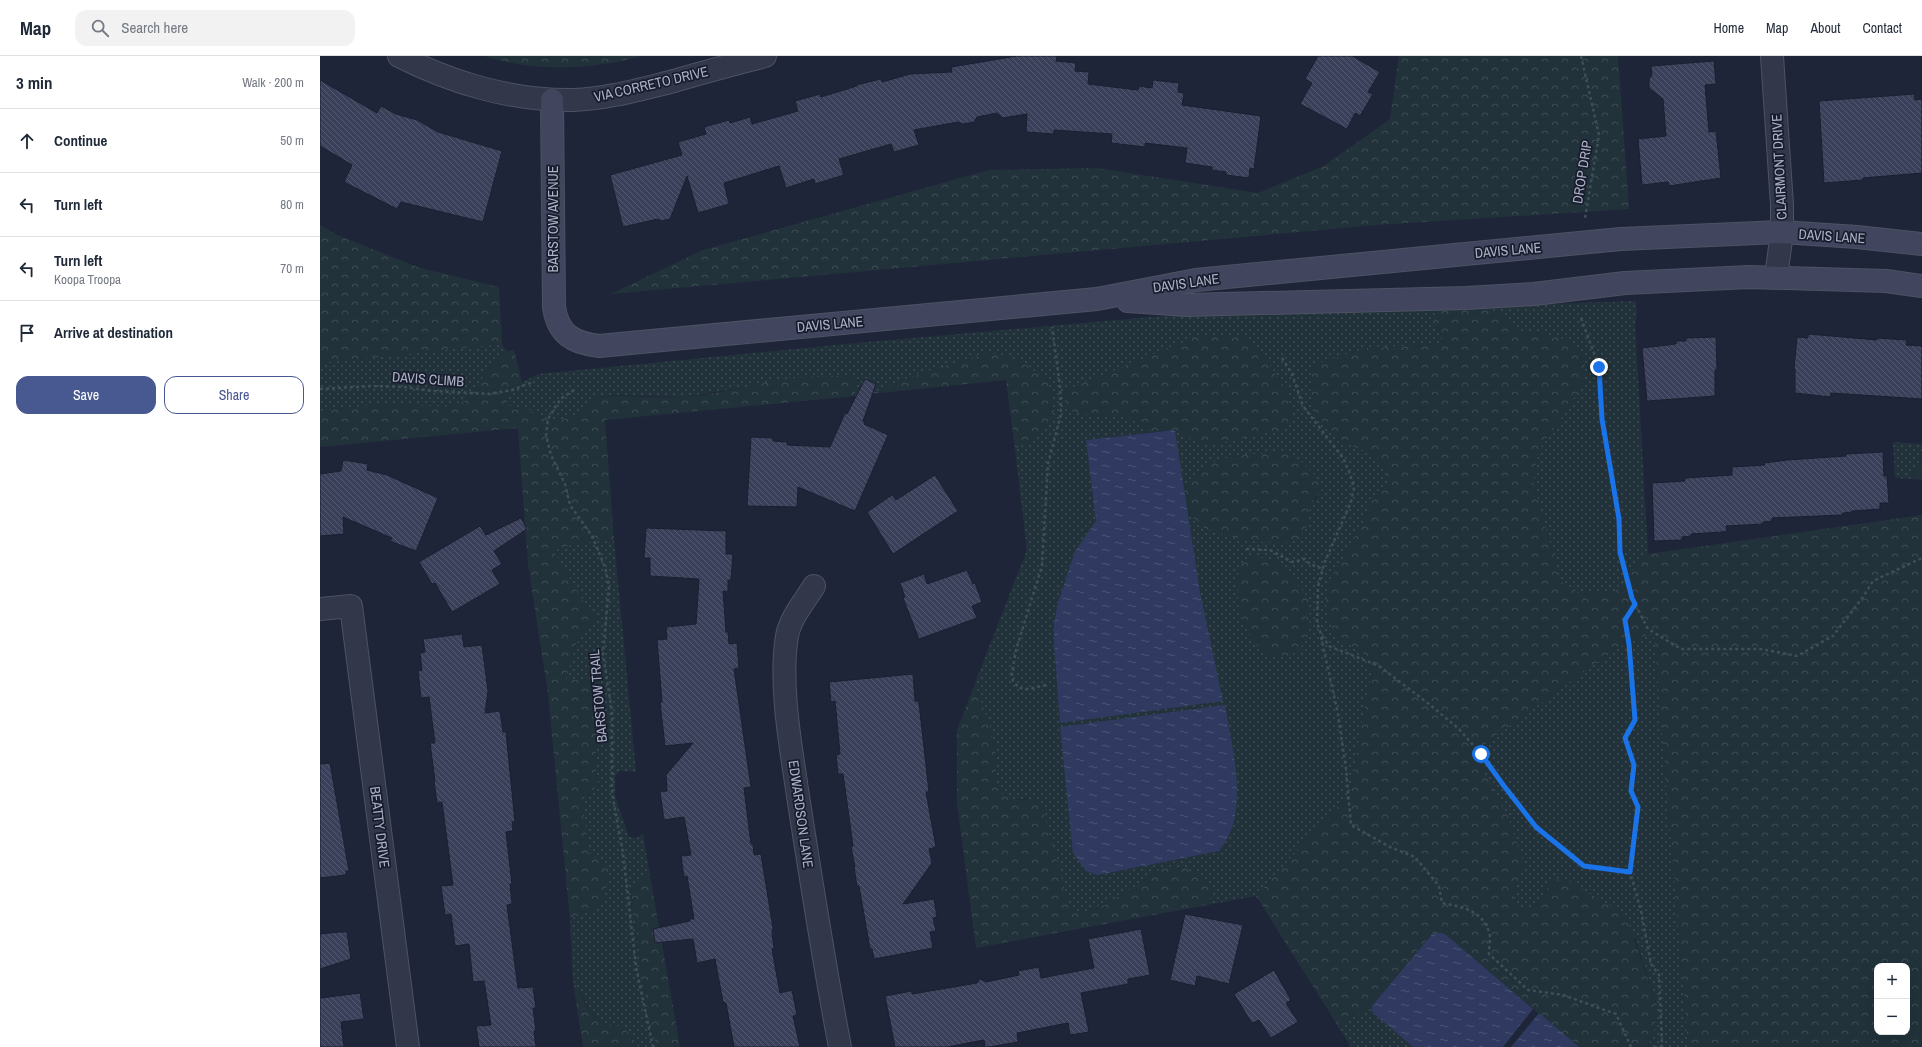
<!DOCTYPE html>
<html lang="en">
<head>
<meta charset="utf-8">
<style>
  body { margin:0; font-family:"Archivo Narrow",sans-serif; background:#f2f2f3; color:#1f2937 }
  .controls { position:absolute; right:12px; bottom:12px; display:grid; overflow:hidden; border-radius:8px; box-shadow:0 4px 16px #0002 }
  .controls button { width:36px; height:36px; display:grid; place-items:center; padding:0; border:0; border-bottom:1px solid #e0e1e3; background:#fff; color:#1f2937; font:20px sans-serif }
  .stop { position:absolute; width:12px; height:12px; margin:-9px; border:3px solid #1a73e8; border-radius:50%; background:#fff }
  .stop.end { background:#1a73e8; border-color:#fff; box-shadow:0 1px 4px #0008 }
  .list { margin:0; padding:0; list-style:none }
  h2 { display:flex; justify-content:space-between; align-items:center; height:52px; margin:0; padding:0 16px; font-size:17px }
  h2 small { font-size:13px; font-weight:400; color:#747a83 }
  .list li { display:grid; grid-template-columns:26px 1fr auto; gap:12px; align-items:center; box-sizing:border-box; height:64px; padding:0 16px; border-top:1px solid #e0e1e3 }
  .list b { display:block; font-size:15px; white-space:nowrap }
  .list p { margin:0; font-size:13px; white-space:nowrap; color:#747a83 }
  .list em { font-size:13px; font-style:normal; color:#747a83 }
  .actions { display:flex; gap:8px; padding:12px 16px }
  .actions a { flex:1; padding:9px 0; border:1px solid #485891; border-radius:12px; text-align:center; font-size:14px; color:#485891 }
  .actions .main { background:#485891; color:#fff }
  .icon { flex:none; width:22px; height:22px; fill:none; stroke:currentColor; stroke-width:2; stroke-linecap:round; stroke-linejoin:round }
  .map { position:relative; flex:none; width:1602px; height:991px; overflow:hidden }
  header { display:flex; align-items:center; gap:24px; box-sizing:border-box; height:56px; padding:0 20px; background:#fff; border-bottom:1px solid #e0e1e3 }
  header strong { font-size:19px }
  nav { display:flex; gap:22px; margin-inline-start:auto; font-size:14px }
  .search { width:280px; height:36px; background:#f2f2f3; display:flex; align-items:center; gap:10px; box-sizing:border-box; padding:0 14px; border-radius:12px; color:#747a83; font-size:15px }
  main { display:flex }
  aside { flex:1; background:#fff }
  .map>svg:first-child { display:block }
  .grass { fill:url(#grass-dots); fill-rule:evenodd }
  .forest { fill:url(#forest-crowns); fill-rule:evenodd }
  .park { fill:#21323a }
  .water { fill:url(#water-ripples) }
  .building { fill:url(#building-back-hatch); stroke:#1a1f30 }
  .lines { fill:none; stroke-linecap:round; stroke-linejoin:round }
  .street-casing { stroke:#4d5264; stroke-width:24 }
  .secondary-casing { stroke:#4d5264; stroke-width:24 }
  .path { stroke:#3f4f58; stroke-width:2.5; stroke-dasharray:3 3; stroke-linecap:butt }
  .street { stroke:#33374a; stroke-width:22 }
  .secondary { stroke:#41455d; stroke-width:22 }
  .route { stroke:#1a73e8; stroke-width:5 }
  .labels { text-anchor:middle; stroke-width:3.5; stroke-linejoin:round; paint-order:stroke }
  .street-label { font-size:14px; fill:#adb1c6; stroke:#181d2e }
</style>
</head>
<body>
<header>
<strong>Map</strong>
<div class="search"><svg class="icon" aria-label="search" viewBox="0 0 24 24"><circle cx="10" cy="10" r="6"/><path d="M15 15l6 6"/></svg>Search here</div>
<nav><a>Home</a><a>Map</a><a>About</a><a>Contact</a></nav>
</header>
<main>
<aside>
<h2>3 min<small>Walk · 200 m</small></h2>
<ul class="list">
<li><svg class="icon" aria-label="ahead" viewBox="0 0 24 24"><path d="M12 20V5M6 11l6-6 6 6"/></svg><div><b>Continue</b></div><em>50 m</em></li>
<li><svg class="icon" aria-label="left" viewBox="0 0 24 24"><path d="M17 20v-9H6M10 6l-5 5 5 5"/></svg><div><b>Turn left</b></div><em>80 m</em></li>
<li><svg class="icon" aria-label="left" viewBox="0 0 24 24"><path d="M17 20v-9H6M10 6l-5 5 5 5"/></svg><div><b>Turn left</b><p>Koopa Troopa</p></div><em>70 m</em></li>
<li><svg class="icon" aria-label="arrive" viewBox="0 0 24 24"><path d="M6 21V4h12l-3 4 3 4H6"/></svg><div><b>Arrive at destination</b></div></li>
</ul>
<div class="actions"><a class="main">Save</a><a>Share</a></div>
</aside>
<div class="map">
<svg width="1602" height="991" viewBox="0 0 1602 991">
  <defs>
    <pattern id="grass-dots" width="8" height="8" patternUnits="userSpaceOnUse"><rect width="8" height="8" fill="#21323a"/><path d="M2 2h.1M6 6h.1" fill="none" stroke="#3f4d55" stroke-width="1.8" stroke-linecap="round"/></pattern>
    <pattern id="forest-crowns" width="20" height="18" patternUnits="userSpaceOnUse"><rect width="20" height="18" fill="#21323a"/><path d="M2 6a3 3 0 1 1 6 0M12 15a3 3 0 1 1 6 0" fill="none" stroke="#3f4d55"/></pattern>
    <pattern id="water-ripples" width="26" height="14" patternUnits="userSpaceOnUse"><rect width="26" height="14" fill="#303a60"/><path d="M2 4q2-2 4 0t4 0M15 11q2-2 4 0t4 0" fill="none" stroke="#4b5475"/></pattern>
    <pattern id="building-back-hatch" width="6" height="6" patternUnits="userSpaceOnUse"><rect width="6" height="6" fill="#3b405a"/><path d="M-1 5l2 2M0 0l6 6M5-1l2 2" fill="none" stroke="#555970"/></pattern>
  </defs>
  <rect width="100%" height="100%" fill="#1f2539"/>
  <g class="grass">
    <polygon points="1316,245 1317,259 1315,268 1328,498 1293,537 1260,537 1240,525 1213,426 1219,393 1245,357 1228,278 1204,277 1189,264 1166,250"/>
    <path d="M 1115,253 L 1117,272 L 1125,288 L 1047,292 L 993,309 C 992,322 988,340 994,352 C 996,358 1009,376 1014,380 C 1038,398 1064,390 1069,427 L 1051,446 L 1045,464 L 1031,589 L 1043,597 L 1052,618 L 1046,642 L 1030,737 L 936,840 L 887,849 L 893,836 L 836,815 C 815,834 789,847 762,857 L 750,851 L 706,743 C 696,744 688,746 681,737 C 672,727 678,710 676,698 C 673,674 662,650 655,627 L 707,494 L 695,393 C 715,382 722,376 734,356 L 726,323 L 601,317 L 550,338 L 535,340 L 536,326 L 518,319 L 490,321 L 363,341 L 295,339 L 277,341 C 262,359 243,370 219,360 C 206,354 207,353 192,352 L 186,346 L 186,339 L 202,326 L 219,318 L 537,287 L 843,260 L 882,258 ZM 934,287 L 967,334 L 865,379 L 855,374 L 864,432 C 888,395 927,399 966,397 L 998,441 L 992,446 L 870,460 L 867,453 L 880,536 L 740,667 L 734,587 L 734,567 L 738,547 L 755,495 L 776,465 L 766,384 L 833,376 L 813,363 L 804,361 L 777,361 L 746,349 L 743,339 L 746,334 ZM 917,516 L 927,574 L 919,555 ZM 916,717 C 917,744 918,773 899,795 L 778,819 Z"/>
    <polygon points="182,288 187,295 176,304 145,345 125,351 63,348 0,355 0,307"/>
    <polygon points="1573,386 1602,388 1602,400 1590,423 1575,422"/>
    <path d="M 294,484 L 316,716 L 300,715 L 295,720 L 295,740 L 309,781 L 317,782 L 323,778 L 330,820 L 318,824 L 311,836 L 326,945 L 336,991 L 318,991 L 312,981 L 296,971 L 284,969 L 271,955 L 253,925 L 250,863 L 266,856 L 289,808 L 274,802 L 267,795 L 266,769 L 262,744 L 278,730 L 276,715 L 278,631 L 257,623 L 245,626 L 256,588 L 276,563 L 276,557 L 263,545 L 234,495 C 254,486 272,485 294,484 Z"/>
    <path d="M 1334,576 L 1368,991 L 1326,991 L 1329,989 L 1337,949 L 1315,882 L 1226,832 C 1221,846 1215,855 1199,853 L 1193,841 L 1204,807 L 1163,715 L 1166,687 L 1270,611 L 1301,590 Z"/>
    <polygon points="1052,950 1052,956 1093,991 1031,991 1018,970"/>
  </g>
  <g class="forest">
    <path d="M 165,0 L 321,0 C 275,14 210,16 165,0 Z"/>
    <polygon points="1079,0 1298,0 1309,153 1056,169 291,238 383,194 669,114 777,112 938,137 1004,110 1070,63"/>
    <polygon points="0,169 15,178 100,212 179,231 182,288 0,307"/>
    <path d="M 1166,250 L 1189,264 L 1204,277 L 1228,278 L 1253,286 L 1265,299 L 1264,325 L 1245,357 L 1219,393 L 1213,426 L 1240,525 L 1260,537 L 1293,537 L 1328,498 L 1602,459 L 1602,991 L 1368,991 L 1334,576 L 1301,590 L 1270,611 L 1166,687 L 1163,715 L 1188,761 L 1204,807 L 1193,841 L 1199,853 C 1228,857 1219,826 1242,821 L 1297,854 L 1308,866 L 1337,949 L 1333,982 L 1326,991 L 1259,991 L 1122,877 L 1113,877 L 1108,883 L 1052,950 L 1018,970 L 936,840 L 1030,737 L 1046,642 L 1052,618 L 1043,597 L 1017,581 L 1010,568 L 1006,549 L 1008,527 L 1045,464 L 1051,446 L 1069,427 C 1064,390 1037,398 1014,380 C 1009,376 996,358 994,352 C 988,340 992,322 993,309 L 1047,292 L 1125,288 L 1114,264 L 1115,253 ZM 1557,910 L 1587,910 L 1587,976 L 1557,976 Z"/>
    <polygon points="878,280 924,281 934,287 967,334 972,360 971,368 965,373 891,389 879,387 855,374 833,376 813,363 804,361 777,361 751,355 746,349 743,339 746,334"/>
    <path d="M 194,294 L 202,326 L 186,339 L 186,346 L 192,352 C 197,353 203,352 208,353 C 212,354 215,358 219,360 C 243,370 262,359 277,341 C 306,338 334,343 363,341 C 419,337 476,313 533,321 L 536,326 L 535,340 L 285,364 L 294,484 C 272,485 254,486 234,495 L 263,545 L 276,557 L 276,563 L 256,588 L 245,626 L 257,623 L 270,624 L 278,631 L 276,715 L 278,730 L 269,737 L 262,744 L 266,769 L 267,795 L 274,802 L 289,808 C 290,818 285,844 277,851 C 270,857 258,859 250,863 L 228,638 L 208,508 L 198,372 L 0,391 L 0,355 L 63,348 L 125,351 L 145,345 L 176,304 L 187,295 Z"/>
    <polygon points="668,297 684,299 702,306 726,323 731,333 734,356 724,373 713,383 695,393 686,324 550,338 601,317"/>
    <path d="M 966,397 C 984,404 994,416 1003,432 C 1000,437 994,442 992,447 C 986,460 991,475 975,484 C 961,492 897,480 883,471 C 879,468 875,464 872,461 C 865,454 865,441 864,432 C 888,395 927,399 966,397 Z"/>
    <polygon points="934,501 950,503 965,512 988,542 990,562 989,579 977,596 968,600 950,599 939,592 927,574 919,555 917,516 922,507"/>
    <path d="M 655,627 C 662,650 673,674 676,698 C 678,711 672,727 681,737 C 690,747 704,743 716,745 L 722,751 L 750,851 L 762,857 L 784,849 L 826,824 L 836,815 L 850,811 L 865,812 L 892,828 L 893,836 L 887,849 L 656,892 L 637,746 L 637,674 Z"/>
    <polygon points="330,820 360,991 336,991 326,945 311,835 318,824"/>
    <path d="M 253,925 C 263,942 277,977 301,969 L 312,981 L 318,991 L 263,991 Z"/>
  </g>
  <polygon class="park" points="1602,400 1602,424 1590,423"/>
  <g class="water">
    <polygon points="855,374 880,536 903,645 740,667 734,587 734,567 738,547 755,495 776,465 766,384"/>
    <path d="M 905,649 C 912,693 931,758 899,795 L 778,819 L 766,815 L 753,797 L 740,671 Z"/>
    <polygon points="1113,877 1122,877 1126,879 1213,953 1183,991 1093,991 1052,956 1052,950"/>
    <polygon points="1219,957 1259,991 1191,991"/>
  </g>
  <g class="building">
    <polygon points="697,0 737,0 736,5 756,7 755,15 769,16 768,28 818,34 819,30 832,32 833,24 859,27 858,36 864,37 862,49 941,60 934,113 930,112 929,122 906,119 906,116 892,114 892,111 865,107 867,92 825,87 825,91 791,87 792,78 734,74 734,78 706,76 707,58 683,62 677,57 657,61 654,66 643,68 638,66 594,74 599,89 574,96 571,88 519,103 524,119 495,128 494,123 466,132 459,110 404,127 409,148 378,157 367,120 350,163 341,165 338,163 303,171 290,119 362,99 358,86 386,78 384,71 409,64 410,67 430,61 432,68 478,55 475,45 500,38 501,41 537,30 536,29 561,23 562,26 590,18 632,16 631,11"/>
    <polygon points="998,0 1032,0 1060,16 1048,36 1053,38 1040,60 1035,57 1027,73 980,48 992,27 985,23"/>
    <polygon points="1394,5 1396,28 1385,29 1389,76 1396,75 1401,122 1349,130 1348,126 1322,129 1318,83 1346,80 1343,43 1329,32 1329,23 1332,19 1331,10"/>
    <polygon points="0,24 57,57 61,50 76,58 97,64 118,76 182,95 163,166 81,146 77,153 24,126 32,109 0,90"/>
    <polygon points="1594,38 1595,44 1602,43 1602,117 1543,122 1543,124 1504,127 1499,45"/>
    <polygon points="1488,278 1557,284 1557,282 1587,284 1586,289 1602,290 1602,343 1511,337 1510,341 1475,337 1475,313 1474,313 1477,281 1488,282"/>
    <polygon points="1396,281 1397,314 1395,314 1395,340 1327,345 1322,292 1356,288 1356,285 1366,285 1366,282"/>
    <polygon points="545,323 556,328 543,365 545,366 544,368 568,379 535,455 478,431 477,451 427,450 431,381 453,382 453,385 467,386 467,389 510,391 525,357 527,358"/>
    <polygon points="1563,396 1564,420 1567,420 1569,447 1560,447 1560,453 1532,455 1532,456 1523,457 1522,459 1452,462 1452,465 1443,466 1443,468 1406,470 1407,475 1402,476 1371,478 1371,480 1362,481 1362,484 1334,485 1332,427 1365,425 1365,422 1412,419 1412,411 1445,409 1444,407 1467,404 1526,400 1526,398"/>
    <polygon points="23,404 48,408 47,414 67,419 118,442 96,495 70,485 72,482 23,461 24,478 0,480 0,418 21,415"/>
    <polygon points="615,419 638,455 573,498 547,456 572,439 576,444"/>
    <polygon points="201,462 207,473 174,495 182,508 172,514 180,528 132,556 115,527 112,528 99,506 160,470 166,479"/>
    <polygon points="326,472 406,475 406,498 413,498 411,524 408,524 408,536 403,535 406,576 408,576 409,588 417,587 419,612 414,613 431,731 424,732 431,788 433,788 434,799 441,798 453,872 452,877 454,892 452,893 460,937 472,934 477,959 473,960 480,991 414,991 406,947 403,946 395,903 377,907 373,883 335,887 333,873 370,865 369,863 374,863 367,820 364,821 361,800 371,799 364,761 344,764 340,736 347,735 346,719 373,687 345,690 340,647 342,646 337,584 347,583 346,571 376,568 379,523 330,520 330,502 324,502"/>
    <polygon points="647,514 653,528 655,527 662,546 652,550 657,562 599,583 583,542 585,541 580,527 604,518 607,528"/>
    <polygon points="142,578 144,591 162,589 168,635 165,657 180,655 183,676 186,676 195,766 192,766 193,775 186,776 192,828 190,828 192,848 187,849 198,932 213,931 216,952 213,952 216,975 214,975 216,991 159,991 156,970 171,969 164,925 153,926 149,888 135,890 131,858 125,859 121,830 133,829 122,746 117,747 114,725 115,725 110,687 115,687 109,641 101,642 98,615 102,614 100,597 105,596 103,583"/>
    <polygon points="593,618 595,645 598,645 599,647 609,736 606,736 616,791 609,793 612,807 583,848 614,843 617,861 613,862 616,875 610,876 613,892 554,903 552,893 550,893 539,830 537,830 534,811 535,811 531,791 533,790 523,718 518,718 516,699 520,698 515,645 511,646 509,626"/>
    <polygon points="10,707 29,815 26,815 26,819 0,822 0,708"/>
    <polygon points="865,858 923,869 909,928 877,920 875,930 850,924"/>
    <polygon points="821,873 830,919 808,923 808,928 761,937 769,976 750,979 748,967 697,977 698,986 669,991 665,991 664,984 627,991 575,991 565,940 592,935 592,938 657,927 660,923 666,926 699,919 698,915 719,911 721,922 774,912 768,883"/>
    <polygon points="19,876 27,876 31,903 0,913 0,878"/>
    <polygon points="954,914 971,944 966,947 978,966 951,982 939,964 933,967 931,966 914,938"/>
    <polygon points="40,937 44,963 21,966 24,991 0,991 0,942"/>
  </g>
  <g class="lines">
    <g class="street-casing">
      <g id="street">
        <path d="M 79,0 C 132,27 193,45 253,44 C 287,43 321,33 354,25 C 384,16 415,8 445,0"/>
        <polyline points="1452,0 1462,149 1462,176 1456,221"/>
        <path d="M 494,530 C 485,545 470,562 467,580 C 459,628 471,692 478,740 C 491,824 504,908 520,991"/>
        <polyline points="0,553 31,550 88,991"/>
      </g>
    </g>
    <g class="secondary-casing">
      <g id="secondary">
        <path d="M 232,44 L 234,251 C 238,279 254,287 279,290 L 777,243 L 876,224 L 1301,183 L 1462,176 L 1537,181 L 1602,188"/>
        <polyline points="808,245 867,249 1146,242 1214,238 1305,227 1429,221 1566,225 1602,230"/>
      </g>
    </g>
    <g class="path">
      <polyline points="1261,0 1279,79 1265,162"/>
      <polyline points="1261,262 1279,311 1282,363 1299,463 1300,496 1312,542 1328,573 1361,593 1441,593 1477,600 1513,580 1543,541 1553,525 1602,502"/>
      <polyline points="962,302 972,318 983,350 1023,402 1030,418 1034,432 1031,446 1004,508 998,531 997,567 1001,578 1009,590 1059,610 1109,648 1139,673 1161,698 1184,730 1216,771 1264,810 1310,816"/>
      <polyline points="0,333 52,330 84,331 113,335 170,338 192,334 213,326"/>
      <polyline points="254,334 242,342 237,348 228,363 226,380 231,399 245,428 250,449 272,480 285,511 289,530 283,598 292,656 292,737 303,797 316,911 333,991"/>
      <polyline points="926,493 950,494 972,506 985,503 990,508 1003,513"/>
      <polyline points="1315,548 1305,564 1309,589 1315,664 1305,682 1314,709 1311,735 1318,751 1310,816 1321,855 1331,908 1339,919 1342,990 1335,991"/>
      <path d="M 1001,581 L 1018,658 L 1026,713 L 1031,769 L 1070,791 L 1095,801 L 1119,830 L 1122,847 C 1142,851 1162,854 1169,876 C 1171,882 1169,891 1169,898 L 1208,934 L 1243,939 L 1296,958 L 1311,991"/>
      <polyline points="726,629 709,633 699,632 693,625 692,617 696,594 722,510 728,408 741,358 740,330 732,271"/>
    </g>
    <use href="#street" class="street"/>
    <use href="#secondary" class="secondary"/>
  </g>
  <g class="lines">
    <polyline class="route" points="1161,698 1184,730 1216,771 1264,810 1310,816 1318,751 1311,735 1314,709 1305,682 1315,664 1309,588 1305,564 1315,548 1312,542 1300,496 1299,463 1282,363 1279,311"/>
  </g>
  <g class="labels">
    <g class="street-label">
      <text transform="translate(331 28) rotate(-13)" y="5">VIA CORRETO DRIVE</text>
      <text transform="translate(1459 111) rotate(-93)" y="5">CLAIRMONT DRIVE</text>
      <text transform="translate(1262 116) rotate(-81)" y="5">DROP DRIP</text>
      <text transform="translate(233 163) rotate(-90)" y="5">BARSTOW AVENUE</text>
      <text transform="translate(1512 180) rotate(4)" y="5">DAVIS LANE</text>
      <text transform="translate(1188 194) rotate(-5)" y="5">DAVIS LANE</text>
      <text transform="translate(866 227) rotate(-8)" y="5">DAVIS LANE</text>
      <text transform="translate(510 268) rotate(-5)" y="5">DAVIS LANE</text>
      <text transform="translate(108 323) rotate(4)" y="5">DAVIS CLIMB</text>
      <text transform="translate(278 640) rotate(-95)" y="5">BARSTOW TRAIL</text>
      <text transform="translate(481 758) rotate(82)" y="5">EDWARDSON LANE</text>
      <text transform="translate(60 771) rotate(83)" y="5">BEATTY DRIVE</text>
    </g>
  </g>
</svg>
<div class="controls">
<button>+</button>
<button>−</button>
</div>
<div class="stop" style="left:1161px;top:698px"></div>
<div class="stop end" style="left:1279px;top:311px"></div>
</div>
</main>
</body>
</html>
